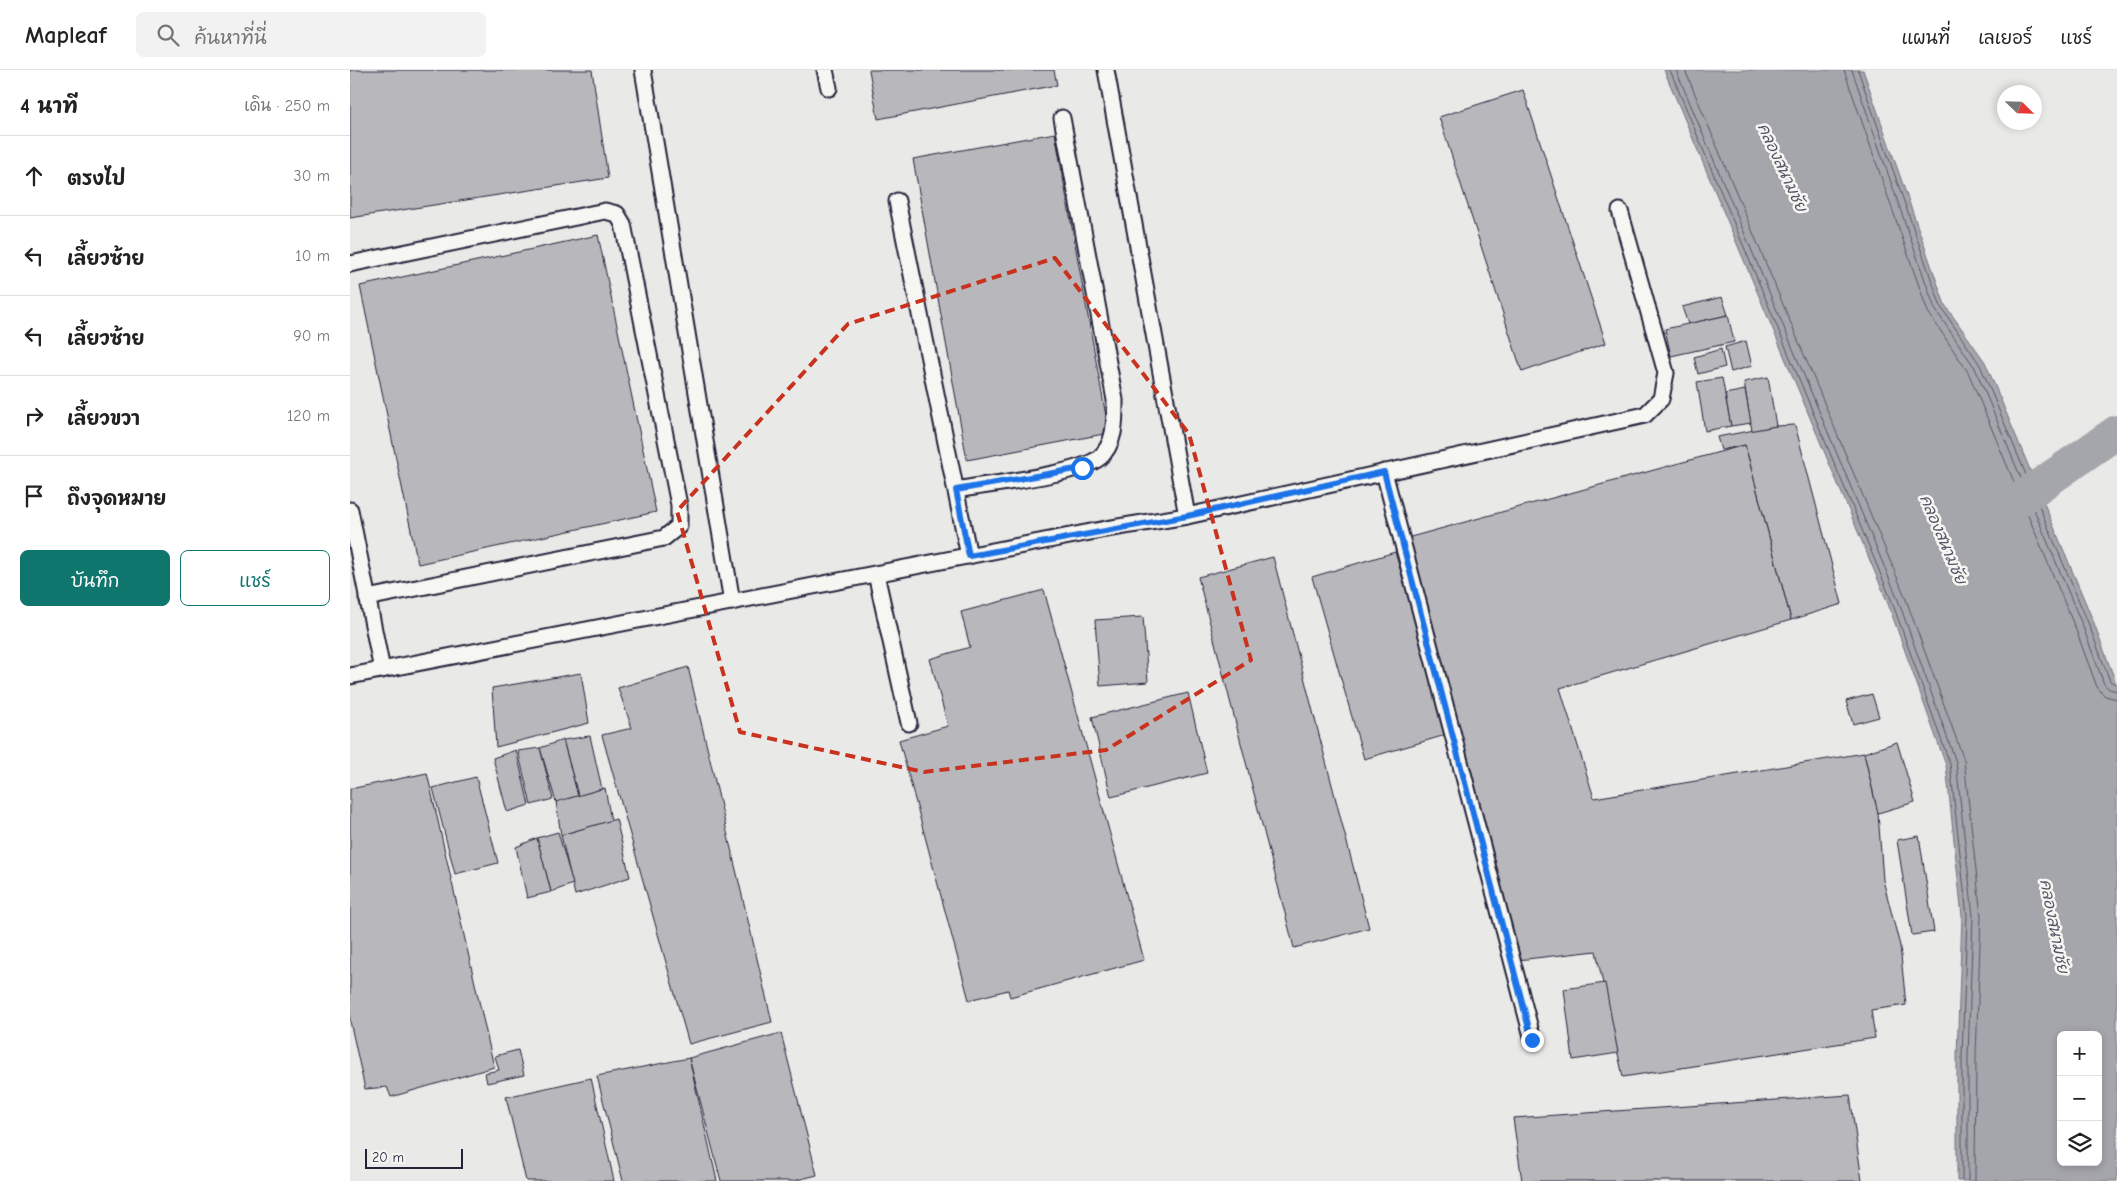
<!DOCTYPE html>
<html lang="th">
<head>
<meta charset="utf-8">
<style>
  body { margin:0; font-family:"Comic Neue","Playpen Sans Thai",sans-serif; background:#f2f2f2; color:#222 }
  .controls { position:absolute; right:15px; bottom:15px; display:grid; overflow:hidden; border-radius:8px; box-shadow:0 2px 8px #0003 }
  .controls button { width:45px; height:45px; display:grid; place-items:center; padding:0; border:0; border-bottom:1px solid #e0e0e0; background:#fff; color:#222; font:25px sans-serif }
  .compass { position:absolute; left:1647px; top:15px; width:45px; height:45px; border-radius:50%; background:#fff; box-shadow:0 2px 8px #0003; rotate:113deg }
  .scale { position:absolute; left:15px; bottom:12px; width:98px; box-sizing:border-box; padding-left:5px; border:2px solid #22223b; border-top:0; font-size:14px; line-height:18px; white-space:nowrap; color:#22223b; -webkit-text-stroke:4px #f6f6f2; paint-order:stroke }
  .stop { position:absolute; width:15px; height:15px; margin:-11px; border:4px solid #1a73e8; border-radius:50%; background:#fff }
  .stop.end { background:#1a73e8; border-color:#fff; box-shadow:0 1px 5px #0008 }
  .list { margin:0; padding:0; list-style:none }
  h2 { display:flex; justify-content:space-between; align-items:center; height:65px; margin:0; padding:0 20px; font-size:21px }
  h2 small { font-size:16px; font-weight:400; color:#767676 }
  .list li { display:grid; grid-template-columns:32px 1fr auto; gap:15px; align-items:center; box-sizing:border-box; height:80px; padding:0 20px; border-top:1px solid #e0e0e0 }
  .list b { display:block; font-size:19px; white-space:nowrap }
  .list em { font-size:16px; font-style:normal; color:#767676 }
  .actions { display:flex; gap:10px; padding:15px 20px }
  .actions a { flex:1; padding:11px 0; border:1px solid #0f766e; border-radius:8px; text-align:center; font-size:18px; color:#0f766e }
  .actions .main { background:#0f766e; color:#fff }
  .icon { flex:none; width:28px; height:28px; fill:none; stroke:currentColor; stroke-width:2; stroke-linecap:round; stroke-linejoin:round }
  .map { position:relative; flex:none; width:1767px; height:1111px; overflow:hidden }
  header { display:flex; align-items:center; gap:30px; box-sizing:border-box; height:70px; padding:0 25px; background:#fff; border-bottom:1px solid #e0e0e0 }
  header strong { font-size:24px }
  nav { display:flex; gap:28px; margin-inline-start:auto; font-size:18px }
  .search { width:350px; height:45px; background:#f2f2f2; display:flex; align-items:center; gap:12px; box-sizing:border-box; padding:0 18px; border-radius:8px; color:#767676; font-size:19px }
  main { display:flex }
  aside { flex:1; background:#fff }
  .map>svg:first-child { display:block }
  .water { fill:#a5a5ac; stroke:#71717f; fill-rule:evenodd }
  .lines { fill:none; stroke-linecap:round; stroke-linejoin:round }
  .shore { stroke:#565668; stroke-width:1 }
  .canal { stroke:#a5a5ac; stroke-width:34 }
  .building { fill:#b8b8bc; stroke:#22223b }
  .lane-casing { stroke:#22223b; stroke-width:19 }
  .lane { stroke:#f6f6f2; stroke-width:15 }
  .route { stroke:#1a73e8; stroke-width:6 }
  .marked { fill:none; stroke:#c8321e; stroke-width:4; stroke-dasharray:10 6; stroke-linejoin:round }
  .labels { text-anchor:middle; stroke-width:5; stroke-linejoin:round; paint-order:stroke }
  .water-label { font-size:16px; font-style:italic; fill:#565668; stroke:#f6f6f2 }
</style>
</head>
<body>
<header>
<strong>Mapleaf</strong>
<div class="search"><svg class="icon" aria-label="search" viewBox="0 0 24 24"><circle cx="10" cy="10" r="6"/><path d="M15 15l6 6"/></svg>ค้นหาที่นี่</div>
<nav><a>แผนที่</a><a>เลเยอร์</a><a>แชร์</a></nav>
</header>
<main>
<aside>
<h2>4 นาที<small>เดิน · 250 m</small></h2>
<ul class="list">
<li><svg class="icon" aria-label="ahead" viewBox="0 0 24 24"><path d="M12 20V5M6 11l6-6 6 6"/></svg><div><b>ตรงไป</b></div><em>30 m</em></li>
<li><svg class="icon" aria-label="left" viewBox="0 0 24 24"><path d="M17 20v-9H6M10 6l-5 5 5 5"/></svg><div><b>เลี้ยวซ้าย</b></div><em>10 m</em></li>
<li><svg class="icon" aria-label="left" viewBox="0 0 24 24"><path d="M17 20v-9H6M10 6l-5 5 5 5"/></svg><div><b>เลี้ยวซ้าย</b></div><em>90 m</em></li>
<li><svg class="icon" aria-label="right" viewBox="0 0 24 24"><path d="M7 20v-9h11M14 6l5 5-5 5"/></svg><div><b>เลี้ยวขวา</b></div><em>120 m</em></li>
<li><svg class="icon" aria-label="arrive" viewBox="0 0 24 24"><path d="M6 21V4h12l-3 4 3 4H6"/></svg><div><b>ถึงจุดหมาย</b></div></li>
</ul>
<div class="actions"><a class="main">บันทึก</a><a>แชร์</a></div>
</aside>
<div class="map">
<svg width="1767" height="1111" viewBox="0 0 1767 1111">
  <rect width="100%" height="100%" fill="#e9e9e7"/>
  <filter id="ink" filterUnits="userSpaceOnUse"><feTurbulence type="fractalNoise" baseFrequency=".02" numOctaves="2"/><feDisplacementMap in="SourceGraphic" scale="10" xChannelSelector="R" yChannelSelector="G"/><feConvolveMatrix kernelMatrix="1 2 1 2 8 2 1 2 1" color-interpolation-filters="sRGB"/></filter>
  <g filter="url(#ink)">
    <path class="water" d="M 1314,0 L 1513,0 L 1595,235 L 1635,292 L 1744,553 L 1767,616 L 1767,1111 L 1607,1111 L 1607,986 L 1612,846 L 1596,695 L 1537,531 ZM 1711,965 L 1748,965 L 1748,1092 L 1711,1092 Z"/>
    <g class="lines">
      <g class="shore">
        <polyline points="1320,0 1541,529 1600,694 1617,846 1612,986 1612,1111"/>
        <polyline points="1326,0 1547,527 1606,692 1623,846 1618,986 1618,1111"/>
        <polyline points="1335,0 1554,524 1614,690 1631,846 1626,986 1625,1111"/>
        <polyline points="1494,0 1578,242 1618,302 1726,560 1747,617 1755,626 1767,629"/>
        <polyline points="1502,0 1585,239 1625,298 1733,557 1754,614 1759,619 1767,621"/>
        <polyline points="1508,0 1591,237 1630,295 1739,555 1760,611 1767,615"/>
      </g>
      <polyline class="canal" points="1650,443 1767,362"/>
    </g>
    <g class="building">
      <polygon points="0,0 242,0 258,108 0,148"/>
      <polygon points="519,0 704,0 707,15 528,49"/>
      <polygon points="1173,20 1256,273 1172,302 1089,47"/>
      <polygon points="705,63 759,363 617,390 563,89"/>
      <polygon points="248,165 306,442 68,494 10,216"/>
      <polygon points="1372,227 1378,245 1338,254 1332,237"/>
      <polygon points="1378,245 1384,272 1321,286 1315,259"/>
      <polygon points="1396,271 1402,296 1381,302 1375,277"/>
      <polygon points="1371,279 1375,297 1348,304 1344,287"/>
      <polygon points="1418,307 1426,356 1402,361 1394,312"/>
      <polygon points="1372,308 1381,356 1355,361 1347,312"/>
      <polygon points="1395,320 1401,353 1381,356 1375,324"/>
      <polygon points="1445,355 1492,534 1441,550 1395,375 1371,380 1367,367 1426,356"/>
      <polygon points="1395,375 1441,550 1210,618 1244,728 1514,683 1528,743 1533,810 1550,876 1556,935 1521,940 1525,968 1273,1007 1246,881 1168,890 1057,468"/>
      <polygon points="1045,482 1099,664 1014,689 962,507"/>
      <polygon points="923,487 1019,858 944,878 848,507"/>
      <polygon points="694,520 794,890 660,927 658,920 619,930 549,670 598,656 580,589 620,577 611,542"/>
      <polygon points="793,547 798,612 750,616 745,550"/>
      <polygon points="338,597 422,952 339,974 252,665 282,658 268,618"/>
      <polygon points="231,603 239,653 146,677 142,618"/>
      <polygon points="838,623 857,703 761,727 742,647"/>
      <polygon points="1522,624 1529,647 1503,654 1496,631"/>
      <polygon points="240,666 252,719 228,726 213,670"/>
      <polygon points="213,670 228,726 206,732 190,678"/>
      <polygon points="1547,672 1565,732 1528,743 1514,683"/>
      <polygon points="190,678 203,729 181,735 168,681"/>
      <polygon points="166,680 179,735 157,742 143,688"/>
      <polygon points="77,703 144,997 41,1027 37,1017 15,1019 0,951 0,719"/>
      <polygon points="126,707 148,793 105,804 83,718"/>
      <polygon points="255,718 261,751 211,765 206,732"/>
      <polygon points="266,749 280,807 225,825 211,765"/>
      <polygon points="208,762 223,814 201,822 187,768"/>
      <polygon points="1569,766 1584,862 1562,865 1547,770"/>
      <polygon points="187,768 201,822 177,828 166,777"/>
      <polygon points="1255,913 1268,983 1223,990 1214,919"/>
      <polygon points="431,963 467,1105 443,1111 371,1111 339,988"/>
      <polygon points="168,980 174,1005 137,1013 135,1003 149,1000 145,986"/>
      <polygon points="339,988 367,1111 273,1111 247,1006"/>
      <polygon points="241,1008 264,1111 176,1111 156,1027"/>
      <polygon points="1500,1025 1512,1111 1172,1111 1163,1048"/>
    </g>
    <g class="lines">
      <g class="lane-casing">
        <g id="lane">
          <polyline points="293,0 382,532"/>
          <polyline points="475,0 479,18"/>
          <polyline points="756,0 837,446"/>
          <polyline points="547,131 619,486"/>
          <polyline points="0,194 255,141 267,144 273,154 329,435 329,456 314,468 17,528"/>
          <polyline points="1034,402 1183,970"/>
          <path d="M 606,420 C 638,414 727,405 749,388 C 766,374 765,349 765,330 L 712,48"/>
          <polyline points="0,440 32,600"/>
          <polyline points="526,504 559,653"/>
          <polyline points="0,606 756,459 837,446 1295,345 1311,329 1316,303 1270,141"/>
        </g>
      </g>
      <use href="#lane" class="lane"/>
    </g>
  </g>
  <g class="lines" filter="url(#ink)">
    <polyline class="route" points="732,398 606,420 619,486 837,446 1034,402 1182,970"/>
  </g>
  <path class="marked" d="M 705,188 L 839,364 L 901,590 L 756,680 L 574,702 L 390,662 L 327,441 L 498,254 Z"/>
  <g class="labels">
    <g class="water-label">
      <text transform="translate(1433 97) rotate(65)" y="6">คลองสนามชัย</text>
      <text transform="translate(1594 469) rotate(67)" y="6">คลองสนามชัย</text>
      <text transform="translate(1705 856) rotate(79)" y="6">คลองสนามชัย</text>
    </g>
  </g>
</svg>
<div class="controls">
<button>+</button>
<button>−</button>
<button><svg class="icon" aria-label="layers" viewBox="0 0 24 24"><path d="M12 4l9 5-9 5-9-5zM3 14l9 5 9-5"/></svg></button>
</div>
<svg class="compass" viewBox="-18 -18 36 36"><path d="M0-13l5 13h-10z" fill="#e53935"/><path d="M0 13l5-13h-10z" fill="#767676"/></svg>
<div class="scale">20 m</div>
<div class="stop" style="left:732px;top:398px"></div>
<div class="stop end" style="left:1182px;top:970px"></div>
</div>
</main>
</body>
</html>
